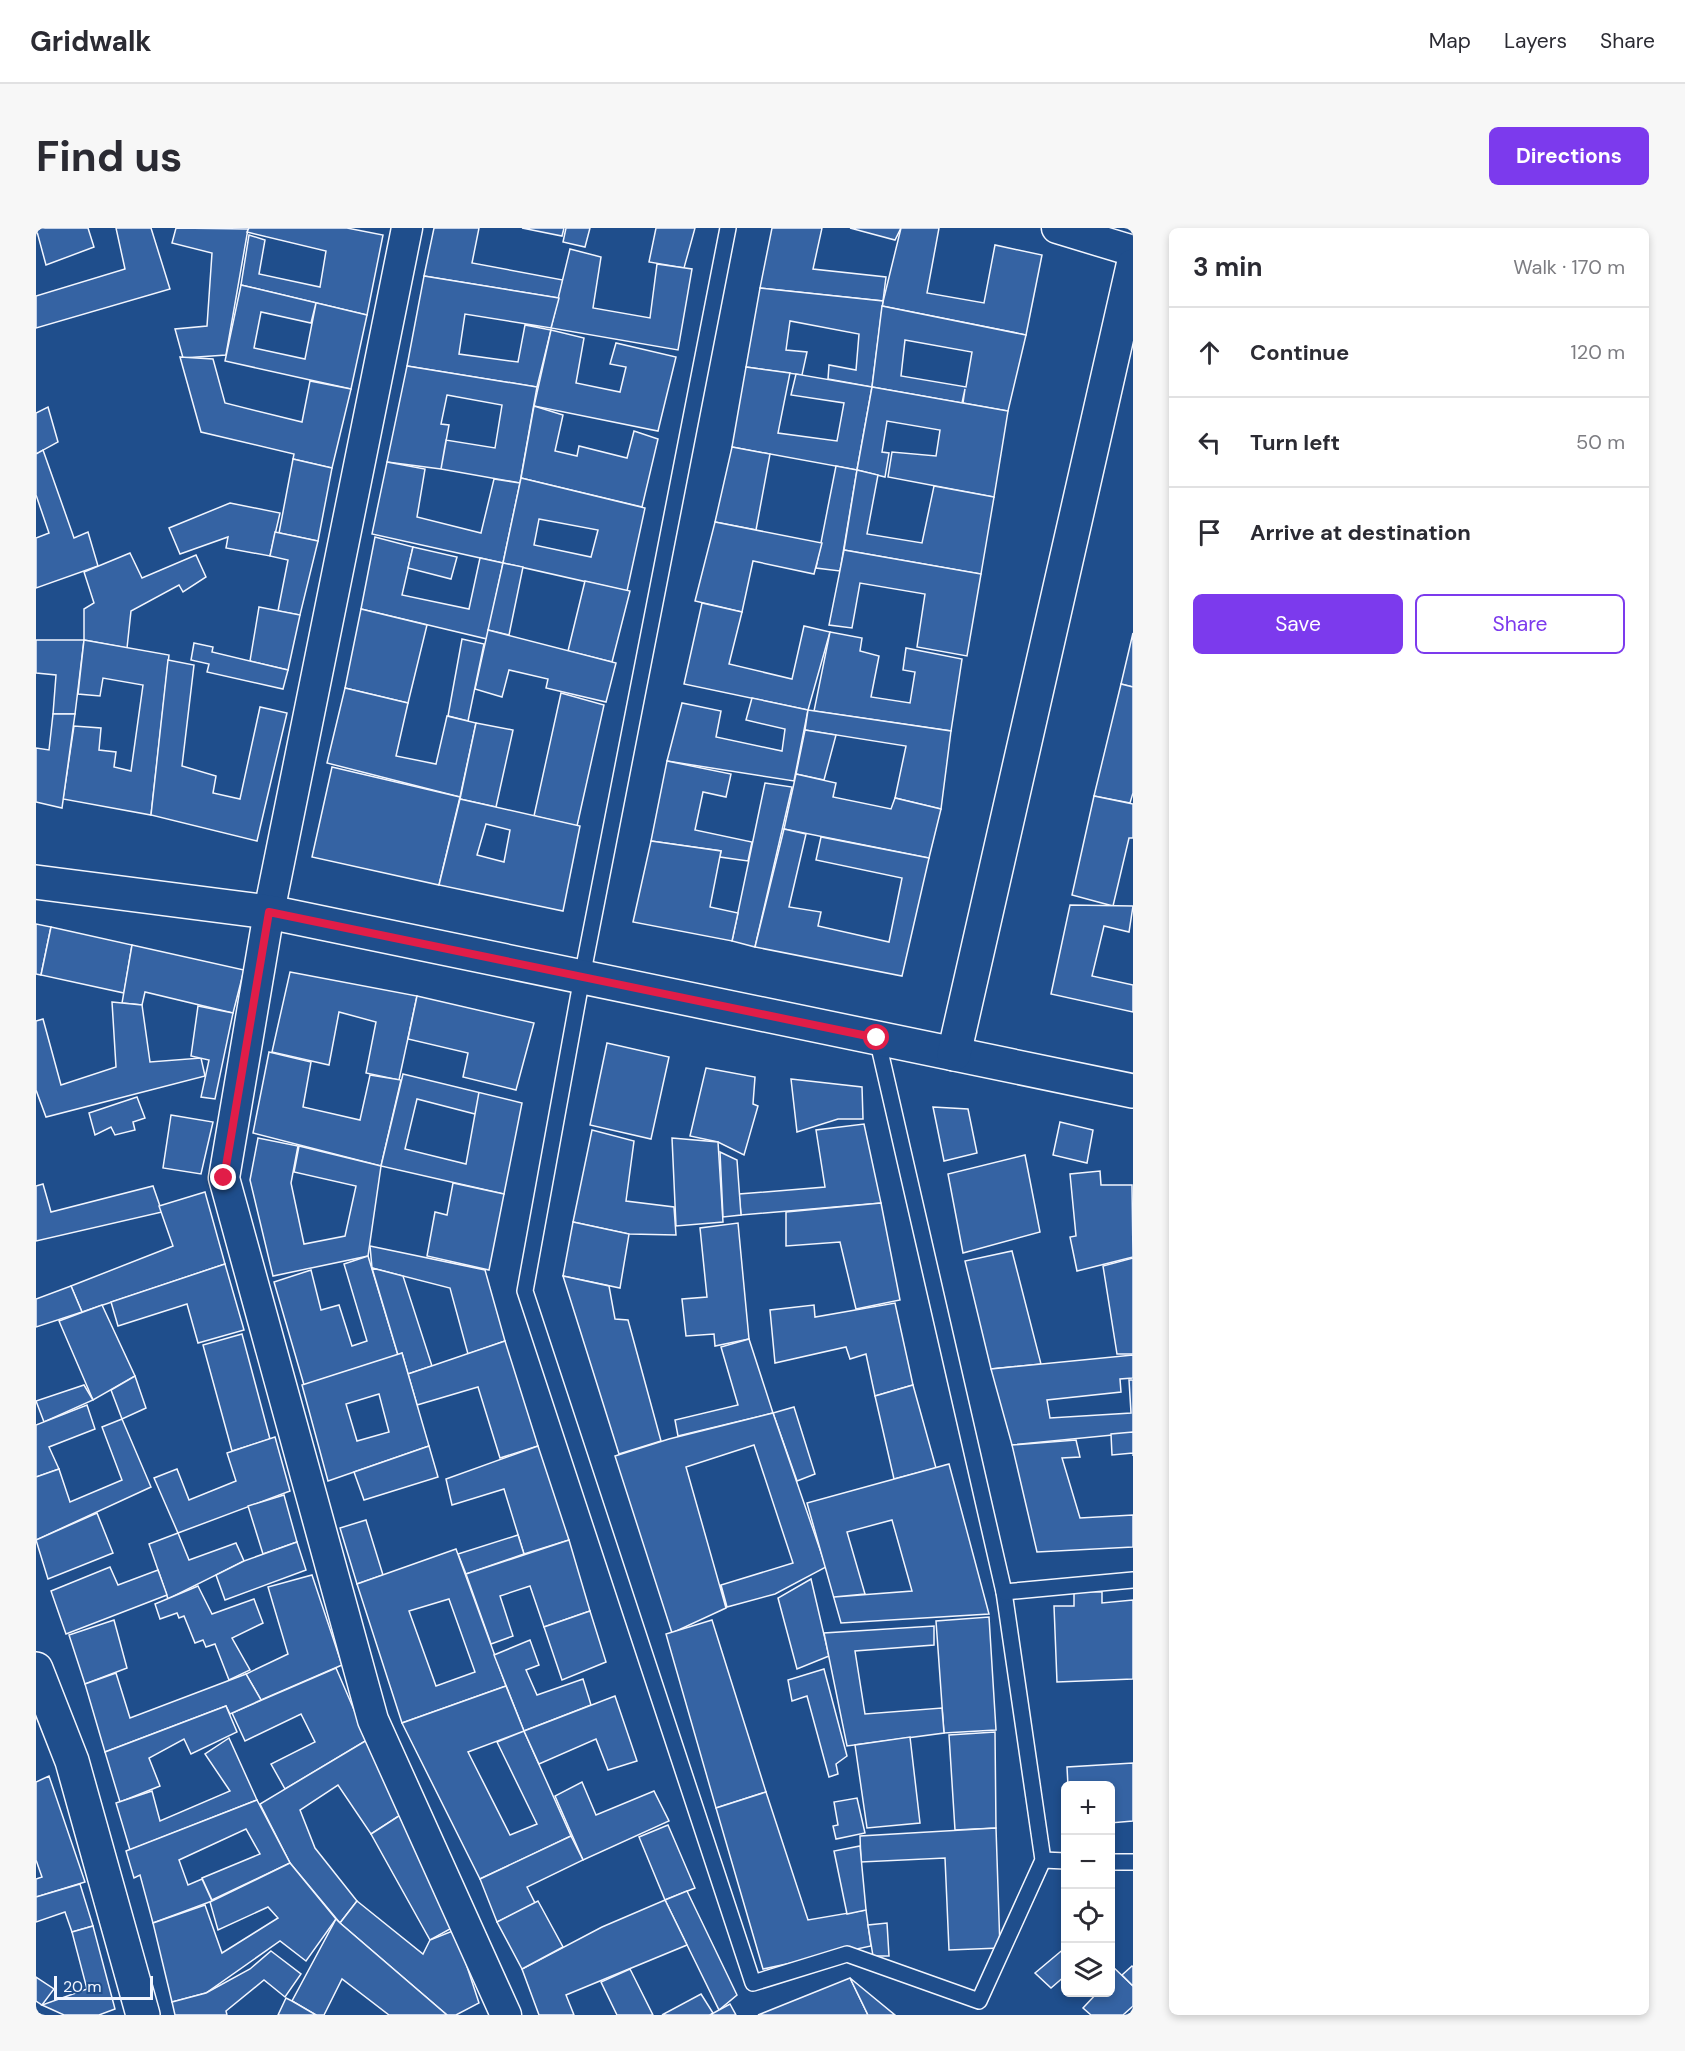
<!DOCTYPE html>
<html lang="en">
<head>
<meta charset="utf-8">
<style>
  body { margin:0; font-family:"DM Sans",sans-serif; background:#f7f7f7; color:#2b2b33 }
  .controls { position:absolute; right:18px; bottom:18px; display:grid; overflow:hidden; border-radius:9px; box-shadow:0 3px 9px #0003 }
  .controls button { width:54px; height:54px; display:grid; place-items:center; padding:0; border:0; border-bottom:2px solid #e1e1e2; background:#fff; color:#2b2b33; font:30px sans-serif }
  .scale { position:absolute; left:18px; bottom:15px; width:99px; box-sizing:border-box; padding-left:6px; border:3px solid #f2f6ff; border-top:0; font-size:16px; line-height:21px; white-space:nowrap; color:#f2f6ff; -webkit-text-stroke:4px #1f4e8c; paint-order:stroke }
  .stop { position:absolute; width:18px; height:18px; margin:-14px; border:4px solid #e11d48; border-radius:50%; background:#fff }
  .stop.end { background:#e11d48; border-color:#fff; box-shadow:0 2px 6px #0008 }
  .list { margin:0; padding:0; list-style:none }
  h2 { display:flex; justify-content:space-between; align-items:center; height:78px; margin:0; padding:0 24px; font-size:26px }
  h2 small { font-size:20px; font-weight:400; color:#7c7c81 }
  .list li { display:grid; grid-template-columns:39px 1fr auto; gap:18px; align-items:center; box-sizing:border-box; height:90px; padding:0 24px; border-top:2px solid #e1e1e2 }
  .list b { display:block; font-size:22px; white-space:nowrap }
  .list em { font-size:20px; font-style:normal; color:#7c7c81 }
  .actions { display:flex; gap:12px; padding:18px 24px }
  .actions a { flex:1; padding:14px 0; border:2px solid #7c3aed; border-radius:9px; text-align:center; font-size:21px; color:#7c3aed }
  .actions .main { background:#7c3aed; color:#fff }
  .icon { flex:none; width:33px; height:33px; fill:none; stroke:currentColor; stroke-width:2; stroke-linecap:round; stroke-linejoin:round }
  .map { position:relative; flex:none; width:1097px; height:1787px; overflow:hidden; border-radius:9px }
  header { display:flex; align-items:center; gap:36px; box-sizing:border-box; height:84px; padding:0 30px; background:#fff; border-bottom:2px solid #e1e1e2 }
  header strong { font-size:28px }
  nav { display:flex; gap:33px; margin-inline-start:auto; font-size:21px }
  .intro { display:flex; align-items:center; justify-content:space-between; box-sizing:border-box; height:144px; padding:0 36px }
  h1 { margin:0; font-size:42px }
  .button { padding:15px 27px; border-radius:9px; background:#7c3aed; color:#fff; font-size:21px; font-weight:700 }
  main { display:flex; gap:36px; padding:0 36px }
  aside { flex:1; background:#fff; border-radius:9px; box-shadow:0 3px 9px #0003 }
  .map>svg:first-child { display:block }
  .building { fill:#3563a3; stroke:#f2f6ff; stroke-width:1.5; fill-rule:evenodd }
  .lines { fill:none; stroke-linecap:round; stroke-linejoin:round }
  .service-casing { stroke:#f2f6ff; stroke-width:18 }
  .minor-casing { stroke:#f2f6ff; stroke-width:33 }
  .tertiary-casing { stroke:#f2f6ff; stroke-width:36 }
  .service { stroke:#1f4e8c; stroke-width:15 }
  .minor { stroke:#1f4e8c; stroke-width:30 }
  .tertiary { stroke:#1f4e8c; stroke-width:33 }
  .route { stroke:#e11d48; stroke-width:8 }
</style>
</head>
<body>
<header>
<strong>Gridwalk</strong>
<nav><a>Map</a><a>Layers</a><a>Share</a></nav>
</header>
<div class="intro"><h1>Find us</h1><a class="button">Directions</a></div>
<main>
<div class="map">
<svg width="1097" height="1787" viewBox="0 0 1097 1787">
  <rect width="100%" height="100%" fill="#1f4e8c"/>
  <g class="building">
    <polygon points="0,0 52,0 58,19 10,37"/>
    <polygon points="80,0 115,0 134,61 0,100 0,68 89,41"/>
    <polygon points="140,0 212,1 190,127 147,130 139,101 171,98 176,25 136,15"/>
    <polygon points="311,0 347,7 331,87 205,57 213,7 229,12 223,46 284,59 290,23 211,4 213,0"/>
    <polygon points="398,0 443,0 436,35 527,52 523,70 388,48"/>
    <polygon points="486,0 528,0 526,8"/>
    <polygon points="530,0 554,0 549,19 527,14"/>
    <polygon points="620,0 659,0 648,40 613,34"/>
    <polygon points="736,0 786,0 777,41 850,49 847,73 724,60"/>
    <polygon points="814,0 865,0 859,12"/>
    <polygon points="865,0 903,0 891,65 948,75 959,17 1006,27 990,107 846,78"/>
    <polygon points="534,21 565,29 557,80 614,90 621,36 656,41 642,122 515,100"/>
    <polygon points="388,48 523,70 515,100 429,86 423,126 482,134 489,97 515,102 501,159 371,138"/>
    <path d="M 205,57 L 331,87 L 315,161 L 189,133 ZM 280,75 L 269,131 L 218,120 L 225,84 L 275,95 Z"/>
    <polygon points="724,60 847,73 836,159 792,151 793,137 820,142 823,106 754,93 750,122 771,124 766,147 710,139"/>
    <path d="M 846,78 L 990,107 L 972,183 L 927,175 L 929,161 L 926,175 L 836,159 ZM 869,112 L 936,124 L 930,159 L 865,148 Z"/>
    <polygon points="515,102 548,110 540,155 584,164 590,139 574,136 580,115 640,129 622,203 498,178"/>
    <polygon points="144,129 177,131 189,175 266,194 274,153 315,161 296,240 257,231 258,226 165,204"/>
    <path d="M 371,138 L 501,159 L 484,255 L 405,241 L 351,234 ZM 411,167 L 466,177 L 459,220 L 410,212 L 405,241 L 413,197 L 405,196 Z"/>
    <polygon points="710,139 754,145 742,205 801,213 808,175 755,167 760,146 836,159 821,242 696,219"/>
    <polygon points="836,159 972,183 958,269 852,249 856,224 900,228 904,202 851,193 846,224 853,225 849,249 821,242"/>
    <polygon points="498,178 527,187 519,223 541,228 543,218 591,230 598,203 622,211 606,279 485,250"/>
    <polygon points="12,179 22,214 0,226 0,185"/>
    <polygon points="696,219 734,226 720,302 679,294"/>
    <polygon points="7,222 38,310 52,304 62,338 0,360 0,310 13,305 0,267 0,226"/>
    <polygon points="257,231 296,240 282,313 243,305"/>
    <polygon points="351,234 389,241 381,289 445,305 458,251 484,255 467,335 336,306"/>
    <polygon points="800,238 821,242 804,343 780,340"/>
    <polygon points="821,242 842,247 831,306 886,315 898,258 958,269 945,346 808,322"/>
    <path d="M 485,250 L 609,280 L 591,363 L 467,335 ZM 503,291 L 562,302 L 555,329 L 498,317 Z"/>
    <polygon points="194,275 244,285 234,328 190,320 192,309 144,326 133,300"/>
    <polygon points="679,294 786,315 778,346 717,333 706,384 659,373"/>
    <polygon points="239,304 282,313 264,387 242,383 252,332 234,328"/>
    <polygon points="339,309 377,319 366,367 433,381 444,330 467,335 451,411 325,381"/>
    <polygon points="377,319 421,329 415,351 372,340"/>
    <polygon points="808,322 945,346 931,428 881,419 889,366 824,355 816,400 793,397"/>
    <polygon points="94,325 106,350 160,327 170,349 147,364 143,357 95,383 91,420 48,412 48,381 58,375 48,344"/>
    <polygon points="467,335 487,339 473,407 452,402"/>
    <polygon points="549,353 594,363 576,434 532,423"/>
    <polygon points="666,375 706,384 693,436 756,451 768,398 794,404 772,482 648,456"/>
    <polygon points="223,379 264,387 252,442 214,433"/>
    <polygon points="325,381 391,397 372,475 309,460"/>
    <polygon points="452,402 580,435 570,474 510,460 512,451 473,442 466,469 439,461"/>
    <polygon points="794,404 826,410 824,423 843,428 835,469 874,475 879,444 867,442 870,420 926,431 915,503 778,483"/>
    <polygon points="1097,405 1097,459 1085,456"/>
    <polygon points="426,411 448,416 432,493 412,488"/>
    <polygon points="0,412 48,412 39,486 17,486 20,447 0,445"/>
    <polygon points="48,412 133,427 115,587 27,571 38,498 65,500 63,522 80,524 78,539 95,543 107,457 67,450 64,468 42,466"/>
    <polygon points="158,415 177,419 176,424 252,442 247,461 171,444 173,436 155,432"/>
    <polygon points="132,432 158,437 146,538 180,548 177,565 204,571 224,479 251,485 221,613 115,587"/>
    <polygon points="1085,456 1097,459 1097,565 1094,575 1058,568"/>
    <polygon points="309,460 372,475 360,528 400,536 411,488 440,495 424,569 291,535"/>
    <polygon points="525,465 568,477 541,598 498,588"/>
    <polygon points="716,470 772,482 758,553 631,533 646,475 685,483 680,509 746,523 749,501 710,492"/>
    <polygon points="772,482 915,503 905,581 859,570 870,518 769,502"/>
    <polygon points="17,486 39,486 26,580 0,574 0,520 13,522"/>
    <polygon points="440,495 477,502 460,579 424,571"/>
    <polygon points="769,502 800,507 788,552 760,546"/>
    <polygon points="631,533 695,546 690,569 667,564 659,602 716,614 712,633 684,629 685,623 615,613"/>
    <polygon points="296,539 424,569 403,657 276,629"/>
    <polygon points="760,546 800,555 797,569 855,581 859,570 905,581 893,630 748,601"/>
    <polygon points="729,555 756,559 719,719 696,713"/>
    <polygon points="1058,568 1097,576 1097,610 1093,610 1077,678 1036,667"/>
    <path d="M 424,571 L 544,598 L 527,683 L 403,657 ZM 450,596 L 474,602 L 468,634 L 441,627 Z"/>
    <polygon points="748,601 770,606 753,679 785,684 782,698 853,714 866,650 780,632 785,609 893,630 866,748 719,719"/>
    <polygon points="615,613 685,623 674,679 702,685 696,713 597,694"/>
    <polygon points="1034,677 1097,678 1093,704 1068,698 1056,748 1097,757 1097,784 1015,766"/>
    <polygon points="0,696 15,699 5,747 0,746"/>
    <polygon points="15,699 96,717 88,765 5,747"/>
    <polygon points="96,717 208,742 197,785 109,764 106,777 86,775"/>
    <polygon points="254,744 381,768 363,852 330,845 340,794 303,784 293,837 236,824"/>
    <polygon points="381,768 498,795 480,862 427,849 432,825 372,811"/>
    <polygon points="76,774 106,777 114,834 165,830 169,848 10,889 0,862 0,793 7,791 25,857 80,839"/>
    <polygon points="162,778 197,785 179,871 165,869 173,832 155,828"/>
    <polygon points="571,815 633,829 615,911 554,897"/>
    <polygon points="233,824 275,834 267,879 324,892 334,847 365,852 345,938 217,905"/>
    <polygon points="670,840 719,849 717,876 722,878 708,927 682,914 654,908"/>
    <path d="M 367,846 L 486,875 L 468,966 L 345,938 ZM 443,864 L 430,936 L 369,921 L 381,871 L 439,886 Z"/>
    <polygon points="755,851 826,859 827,891 802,891 761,904"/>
    <polygon points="101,869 109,890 97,894 99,902 79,907 75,899 59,907 53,885"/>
    <polygon points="897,879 932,881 941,925 908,933"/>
    <polygon points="135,887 177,894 165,946 127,940"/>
    <polygon points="1024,894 1057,902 1051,935 1017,927"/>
    <polygon points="828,896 845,975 705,987 703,966 789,959 780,902"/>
    <polygon points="556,902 598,913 590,973 638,979 640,1007 593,1006 537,994"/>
    <polygon points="222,910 262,918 255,955 268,1016 309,1008 320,958 258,944 263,918 345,938 332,1028 237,1048 214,952"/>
    <polygon points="636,910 682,914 687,994 640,998"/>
    <polygon points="684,924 701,932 705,987 687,989"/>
    <polygon points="989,927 1004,1004 927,1025 912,946"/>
    <polygon points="1064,943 1065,957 1096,957 1097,1029 1041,1043 1034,1009 1040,1008 1034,946"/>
    <polygon points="417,955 468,966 453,1042 391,1028 399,984 411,987"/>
    <polygon points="7,956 15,984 117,958 126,984 0,1013 0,958"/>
    <polygon points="169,964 189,1036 46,1084 35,1058 137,1018 123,978"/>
    <polygon points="845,975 864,1072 820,1081 804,1014 750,1018 750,984"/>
    <polygon points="537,994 593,1006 584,1060 527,1048"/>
    <polygon points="702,995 713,1111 679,1118 678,1106 650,1108 646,1071 671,1069 664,1000"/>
    <polygon points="334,1018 449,1042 469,1113 432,1126 414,1060 336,1040"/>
    <polygon points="976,1023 1005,1136 955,1141 929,1033"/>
    <polygon points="332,1028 362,1127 268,1157 238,1054 275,1042 285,1082 303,1077 316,1118 331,1113 308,1036"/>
    <polygon points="1097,1030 1097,1126 1081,1126 1067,1038"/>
    <polygon points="189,1036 208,1102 162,1115 151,1076 82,1098 75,1074"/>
    <polygon points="336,1040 367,1048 396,1138 372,1146 366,1125 362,1127"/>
    <polygon points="527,1048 573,1058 579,1091 592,1092 625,1213 583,1226"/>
    <polygon points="35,1058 46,1084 0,1099 0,1071"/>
    <polygon points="859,1075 877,1157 839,1168 830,1126 814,1131 810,1119 739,1135 734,1082 778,1077 779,1089"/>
    <polygon points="66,1077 99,1148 57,1172 23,1093"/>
    <polygon points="206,1106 234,1211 196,1223 167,1117"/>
    <polygon points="713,1111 737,1185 642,1208 639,1192 702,1177 685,1119"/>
    <polygon points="469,1113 502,1218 464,1230 442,1159 381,1177 372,1146"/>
    <path d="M 366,1125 L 393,1218 L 292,1253 L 266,1157 ZM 343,1166 L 353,1204 L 321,1213 L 310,1176 Z"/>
    <polygon points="1097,1127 1097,1150 1084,1151 1085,1164 1011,1172 1014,1190 1095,1185 1093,1152 1097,1152 1097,1205 976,1217 955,1141"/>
    <polygon points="99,1148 110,1180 86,1191 75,1162"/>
    <polygon points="48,1157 57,1172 8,1194 0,1173"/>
    <polygon points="877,1157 900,1240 858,1251 839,1168"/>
    <polygon points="51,1177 59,1201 13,1219 23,1241 0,1249 0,1197"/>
    <polygon points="758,1179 779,1246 761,1253 737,1185"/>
    <polygon points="737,1185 790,1339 739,1366 691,1379 685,1357 757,1335 718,1217 650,1239 690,1380 636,1405 579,1228 633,1211"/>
    <polygon points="86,1191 115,1259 0,1312 0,1249 23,1241 34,1274 86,1252 66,1199"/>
    <polygon points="1097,1204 1097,1228 1097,1225 1076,1227 1075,1206"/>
    <polygon points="239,1209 254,1263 142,1305 118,1250 141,1241 153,1272 200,1253 191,1225"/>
    <polygon points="1040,1212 1044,1229 1026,1230 1044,1290 1097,1287 1097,1319 1001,1324 976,1217"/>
    <polygon points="393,1218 402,1249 328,1272 318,1244"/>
    <polygon points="502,1218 533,1312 488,1326 468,1261 416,1277 410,1251"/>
    <path d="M 913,1236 L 953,1386 L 805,1395 L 771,1275 ZM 856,1292 L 876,1363 L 798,1369 L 829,1366 L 811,1304 Z"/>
    <polygon points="248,1267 261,1314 227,1326 212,1278"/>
    <polygon points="61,1285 77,1325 12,1351 0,1312"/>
    <polygon points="330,1292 347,1347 321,1356 304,1300"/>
    <polygon points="142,1305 153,1332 200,1315 208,1333 132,1371 113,1316"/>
    <polygon points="482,1307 488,1326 430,1346 422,1326"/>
    <polygon points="533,1312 554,1383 508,1399 494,1358 464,1368 477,1408 455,1416 430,1346"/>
    <polygon points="261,1314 270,1342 189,1372 180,1347 208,1333"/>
    <path d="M 420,1321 L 470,1458 L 366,1495 L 321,1356 ZM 413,1371 L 439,1444 L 400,1458 L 373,1383 Z"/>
    <polygon points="74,1339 82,1357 122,1342 131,1367 30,1406 15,1363"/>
    <polygon points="276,1347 306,1437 225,1472 210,1446 252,1426 232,1359"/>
    <polygon points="775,1351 793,1428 761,1441 742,1370"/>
    <polygon points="162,1358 176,1386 218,1371 227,1395 196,1410 214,1442 193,1452 179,1416 170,1419 167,1412 159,1415 148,1388 143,1390 141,1385 124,1391 119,1376"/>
    <polygon points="1038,1363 1066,1364 1066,1375 1097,1372 1097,1451 1021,1454 1018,1378 1038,1378"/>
    <polygon points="554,1383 570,1434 526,1452 508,1399"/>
    <polygon points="953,1389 960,1502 908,1505 900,1393"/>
    <polygon points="78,1392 91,1440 49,1456 33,1407"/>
    <polygon points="676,1392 730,1564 680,1580 630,1406"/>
    <polygon points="898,1398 898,1417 819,1423 829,1486 906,1480 908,1505 811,1518 788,1405"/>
    <polygon points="494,1412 503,1437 490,1442 501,1467 547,1451 555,1477 488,1503 458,1427"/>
    <polygon points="300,1440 331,1512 249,1561 235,1536 279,1514 265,1486 209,1513 196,1485"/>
    <polygon points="788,1441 811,1528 800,1536 802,1546 793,1549 771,1468 756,1473 752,1452"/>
    <polygon points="80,1445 94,1490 210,1446 225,1472 194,1486 190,1478 69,1524 49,1456"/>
    <polygon points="470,1458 488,1503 432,1524 474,1607 501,1596 461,1514 488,1503 535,1608 444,1651 366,1495"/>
    <polygon points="579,1468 601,1533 572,1542 560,1511 503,1536 488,1503"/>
    <polygon points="190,1478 201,1504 155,1526 148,1511 113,1530 124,1558 84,1574 69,1524"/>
    <polygon points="959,1504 960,1600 919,1602 913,1507"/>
    <polygon points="874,1509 884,1595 831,1600 819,1517"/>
    <polygon points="193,1510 221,1572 94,1622 80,1575 116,1563 124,1593 194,1563 169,1526"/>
    <polygon points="331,1512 369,1584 335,1606 302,1557 264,1582 279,1620 321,1673 304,1695 254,1635 224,1576"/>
    <polygon points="1097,1535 1097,1593 1074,1595 1074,1558 1032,1558 1031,1539"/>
    <polygon points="13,1548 49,1654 0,1669 0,1651 6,1649 0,1632 0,1554"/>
    <polygon points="546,1554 560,1587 618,1563 633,1593 547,1632 519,1568"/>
    <polygon points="730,1564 772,1692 830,1682 835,1718 727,1741 680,1580"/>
    <polygon points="821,1570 829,1605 800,1611 797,1598 802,1597 798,1574"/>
    <polygon points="221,1572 254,1635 176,1672 166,1650 224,1626 210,1601 143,1632 152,1657 166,1651 176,1673 117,1695 104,1647 98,1650 90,1623"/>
    <polygon points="369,1584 425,1695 394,1712 335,1606"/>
    <polygon points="632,1597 659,1660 629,1672 603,1609"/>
    <polygon points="960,1600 964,1720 913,1722 909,1630 825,1634 824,1608"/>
    <polygon points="535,1608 547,1632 491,1659 499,1675 461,1694 444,1651"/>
    <polygon points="824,1618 830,1682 811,1686 798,1623"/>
    <polygon points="254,1635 300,1691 270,1733 244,1713 170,1765 136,1774 117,1695 169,1677 186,1725 242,1690 232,1679 182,1702 174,1674"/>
    <polygon points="44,1656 57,1698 36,1704 29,1684 0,1694 0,1669"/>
    <polygon points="651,1663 701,1767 683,1782 629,1672"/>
    <polygon points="629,1672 651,1717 530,1767 538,1787 503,1787 486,1741 566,1699"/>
    <polygon points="321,1673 387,1726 394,1712 419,1702 443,1775 420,1787 411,1787 304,1695"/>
    <polygon points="502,1673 527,1719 486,1741 461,1694"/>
    <polygon points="300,1691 304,1695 411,1787 353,1787 306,1751 288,1787 280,1787 256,1773"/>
    <polygon points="851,1695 853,1728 837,1728 832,1697"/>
    <polygon points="57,1698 79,1781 63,1787 28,1787 6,1777 51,1761 36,1704"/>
    <polygon points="1030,1719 1030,1747 1015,1760 999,1745"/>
    <polygon points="235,1723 265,1746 249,1769 228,1752 190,1783 191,1787 139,1787 136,1774 170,1765 214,1741"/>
    <polygon points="1074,1736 1097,1758 1097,1778 1087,1787 1055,1787 1047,1780 1062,1764 1074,1764"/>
    <polygon points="1096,1738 1097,1739 1097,1758 1086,1747"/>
    <polygon points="594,1741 617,1787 581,1787 565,1754"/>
    <polygon points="0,1749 18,1761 6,1777 0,1773"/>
    <polygon points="814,1750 832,1787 722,1787"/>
    <polygon points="814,1750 859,1787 832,1787"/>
    <polygon points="665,1766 677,1785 674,1787 626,1787"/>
    <polygon points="250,1770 256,1773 280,1787 242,1787"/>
    <polygon points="694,1776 700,1787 674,1787 683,1782"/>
  </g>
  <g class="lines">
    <g class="service-casing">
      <g id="service">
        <polyline points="692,0 546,749 489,1063 717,1755 811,1726 943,1773 1007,1632 968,1364 841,810"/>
        <polyline points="968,1364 1097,1352"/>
        <polyline points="1007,1632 1030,1633"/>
        <polyline points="1074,1634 1097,1634"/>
      </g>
    </g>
    <g class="minor-casing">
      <g id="minor">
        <polyline points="371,0 233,684 188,950 337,1492 470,1787"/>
        <polyline points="1021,0 1097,23"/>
      </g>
    </g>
    <g class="tertiary-casing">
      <g id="tertiary">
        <polyline points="0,654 233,684 1097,863"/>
        <polyline points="918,826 1097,38"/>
        <polyline points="0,1441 36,1533 107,1787"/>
      </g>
    </g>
    <use href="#service" class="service"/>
    <use href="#minor" class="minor"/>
    <use href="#tertiary" class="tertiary"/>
  </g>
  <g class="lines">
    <polyline class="route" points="188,950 233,684 841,810"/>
  </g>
</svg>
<div class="controls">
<button>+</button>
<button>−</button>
<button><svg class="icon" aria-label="locate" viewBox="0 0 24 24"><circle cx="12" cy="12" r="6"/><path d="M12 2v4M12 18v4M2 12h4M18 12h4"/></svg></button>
<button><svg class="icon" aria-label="layers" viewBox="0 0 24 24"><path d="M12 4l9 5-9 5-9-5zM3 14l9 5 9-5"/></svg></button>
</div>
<div class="scale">20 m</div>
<div class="stop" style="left:841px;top:810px"></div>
<div class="stop end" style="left:188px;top:950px"></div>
</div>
<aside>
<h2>3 min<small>Walk · 170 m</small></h2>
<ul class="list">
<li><svg class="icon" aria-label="ahead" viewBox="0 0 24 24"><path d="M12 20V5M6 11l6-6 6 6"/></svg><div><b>Continue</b></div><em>120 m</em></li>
<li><svg class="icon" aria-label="left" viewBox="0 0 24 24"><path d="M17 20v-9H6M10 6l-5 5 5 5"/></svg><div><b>Turn left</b></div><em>50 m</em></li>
<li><svg class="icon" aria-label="arrive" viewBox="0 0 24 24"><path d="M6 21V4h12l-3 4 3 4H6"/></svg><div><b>Arrive at destination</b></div></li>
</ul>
<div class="actions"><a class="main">Save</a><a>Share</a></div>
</aside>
</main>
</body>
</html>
